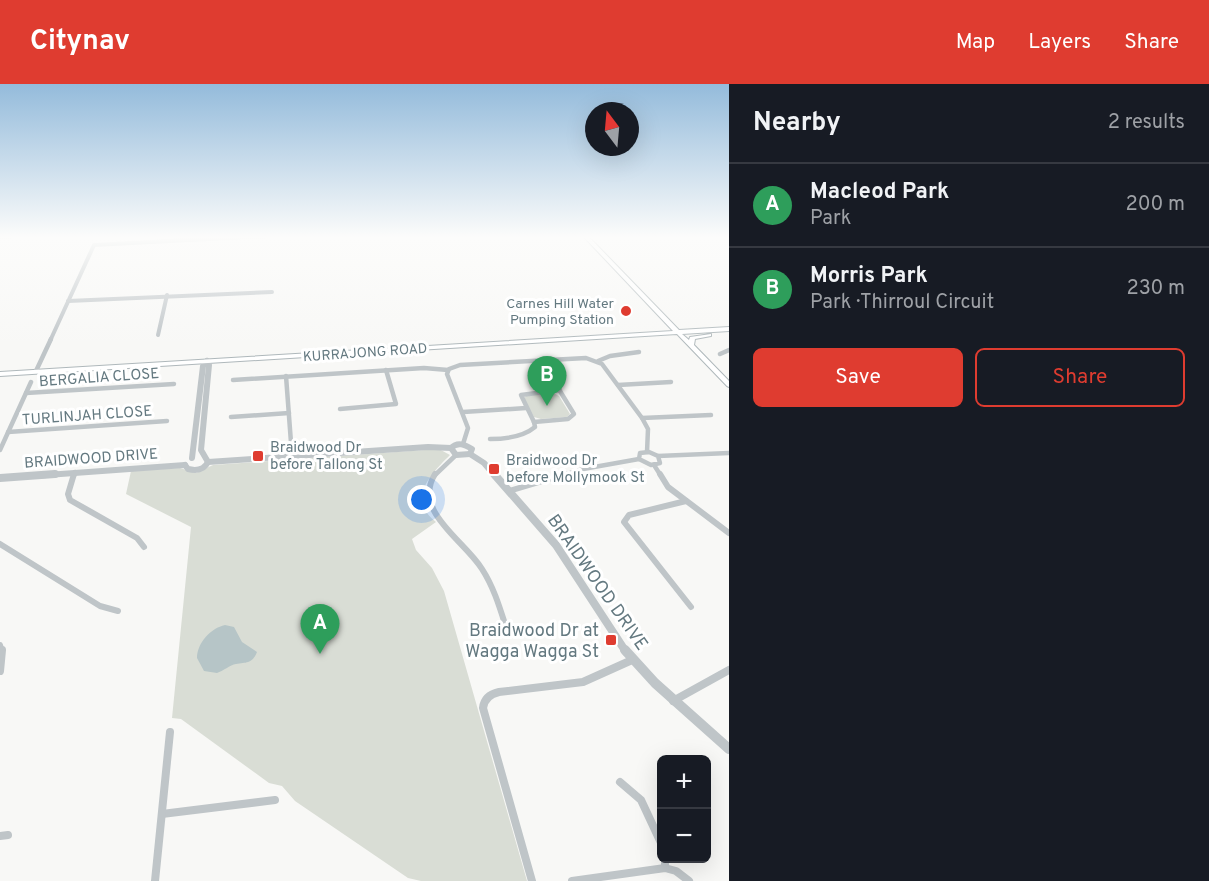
<!DOCTYPE html>
<html lang="en">
<head>
<meta charset="utf-8">
<style>
  body { margin:0; font-family:Overpass,sans-serif; background:#242831; color:#f1f3f6 }
  .controls { position:absolute; right:18px; bottom:18px; display:grid; overflow:hidden; border-radius:9px; box-shadow:0 6px 24px #0002 }
  .controls button { width:54px; height:54px; display:grid; place-items:center; padding:0; border:0; border-bottom:2px solid #363941; background:#171b24; color:#f1f3f6; font:30px sans-serif }
  .compass { position:absolute; left:585px; top:18px; width:54px; height:54px; border-radius:50%; background:#171b24; box-shadow:0 6px 24px #0002; rotate:344deg }
  .you { position:absolute; left:422px; top:416px; width:21px; height:21px; margin:-15px; border:4px solid #fff; border-radius:50%; background:#1a73e8; box-shadow:0 0 0 9px #1a73e833 }
  .badge { display:grid; place-items:center; width:39px; height:39px; border-radius:50%; background:#df3c30; color:#fff; font-size:20px; font-weight:700 }
  .pin { position:absolute; translate:-50% -50px; filter:drop-shadow(0 2px 3px #0008) }
  .pin::after { content:''; position:absolute; top:32px; width:21px; height:18px; background:inherit; clip-path:polygon(0 0,100% 0,50% 100%) }
  .list { margin:0; padding:0; list-style:none }
  h2 { display:flex; justify-content:space-between; align-items:center; height:78px; margin:0; padding:0 24px; font-size:26px }
  h2 small { font-size:20px; font-weight:400; color:#9ea1a6 }
  .list li { display:grid; grid-template-columns:39px 1fr auto; gap:18px; align-items:center; box-sizing:border-box; height:84px; padding:0 24px; border-top:2px solid #363941 }
  .list b { display:block; font-size:22px; white-space:nowrap }
  .list p { margin:0; font-size:20px; white-space:nowrap; color:#9ea1a6 }
  .list em { font-size:20px; font-style:normal; color:#9ea1a6 }
  .actions { display:flex; gap:12px; padding:18px 24px }
  .actions a { flex:1; padding:14px 0; border:2px solid #df3c30; border-radius:9px; text-align:center; font-size:21px; color:#df3c30 }
  .actions .main { background:#df3c30; color:#fff }
  .map { position:relative; flex:none; width:729px; height:797px; overflow:hidden }
  header { display:flex; align-items:center; gap:36px; box-sizing:border-box; height:84px; padding:0 30px; background:#df3c30; color:#fff }
  header strong { font-size:28px }
  nav { display:flex; gap:33px; margin-inline-start:auto; font-size:21px }
  main { display:flex }
  aside { flex:1; background:#171b24 }
  .map>svg:first-child { display:block }
  .green { fill:#d9ddd5 }
  .water { fill:#b6c5c7 }
  .lines { fill:none; stroke-linecap:round; stroke-linejoin:round }
  .stream { stroke:#b6c5c7; stroke-width:1.5 }
  .secondary-casing { stroke:#afb8bb; stroke-width:2 }
  .minor-far3 { stroke:#bfc5c8; stroke-width:4 }
  .minor-far2 { stroke:#bfc5c8; stroke-width:4.5 }
  .minor-far1 { stroke:#bfc5c8; stroke-width:6 }
  .minor { stroke:#bfc5c8; stroke-width:8 }
  .tertiary-far2 { stroke:#bfc5c8; stroke-width:6 }
  .tertiary-far1 { stroke:#bfc5c8; stroke-width:8 }
  .tertiary { stroke:#bfc5c8; stroke-width:10 }
  .secondary { fill:#fff; fill-rule:evenodd }
  .poi-dot { fill:#df3c30; stroke:#fff; stroke-width:2 }
  .labels { text-anchor:middle; stroke-width:6; stroke-linejoin:round; paint-order:stroke }
  .far-poi-label { font-size:14px; fill:#647980; stroke:#fff; text-anchor:end }
  .far-street-label { font-size:14px; fill:#647980; stroke:#fff }
  .street-label { font-size:15px; fill:#647980; stroke:#fff }
  .poi-label { font-size:15px; fill:#647980; stroke:#fff; text-anchor:start }
  .near-street-label { font-size:18px; fill:#647980; stroke:#fff }
  .near-poi-label { font-size:18px; fill:#647980; stroke:#fff; text-anchor:end }
</style>
</head>
<body>
<header>
<strong>Citynav</strong>
<nav><a>Map</a><a>Layers</a><a>Share</a></nav>
</header>
<main>
<div class="map">
<svg width="729" height="797" viewBox="0 0 729 797">
  <rect width="100%" height="100%" fill="#f8f8f6"/>
  <g class="green">
    <polygon points="553,309 559,312 570,330 567,333 541,335 534,333 524,314 527,311"/>
    <path d="M 439,365 L 450,371 C 431,390 406,415 436,438 L 412,455 L 416,466 L 432,484 L 444,507 L 527,797 L 421,797 L 408,794 L 295,717 L 282,702 L 269,699 L 181,635 L 172,634 L 191,443 L 126,410 L 131,387 L 180,384 L 196,389 L 213,381 Z"/>
  </g>
  <path class="water" d="M 225,541 L 234,543 L 242,558 L 257,568 C 252,580 247,578 236,580 C 230,581 223,587 217,589 L 204,587 L 197,574 C 197,559 211,544 225,541 Z"/>
  <g class="lines">
    <polyline class="stream" points="0,154 38,152"/>
    <g class="secondary-casing">
      <polygon id="secondary" points="583,152 588,152 679,246 729,243 729,247 682,250 689,256 690,253 711,250 711,252 695,255 694,261 729,297 729,303 727,302 677,250 0,292 0,288 673,247"/>
    </g>
    <g class="minor-far3">
      <polyline points="68,217 272,208"/>
      <polyline points="158,251 167,211"/>
      <polyline points="50,257 94,161 266,152"/>
    </g>
    <g class="minor-far2">
      <polyline points="720,270 729,266"/>
      <polyline points="598,277 610,272 639,268"/>
      <polyline points="36,287 51,255"/>
      <polyline points="286,292 292,372"/>
      <polyline points="233,296 424,284 448,286"/>
      <polyline points="618,301 671,298"/>
      <polyline points="26,309 174,300"/>
      <polyline points="340,325 396,320 386,286"/>
      <polyline points="463,328 526,324"/>
      <polyline points="231,333 289,329"/>
      <polyline points="642,334 711,331"/>
      <polyline points="534,338 568,335 574,330 541,276"/>
      <polyline points="534,338 521,311 560,306"/>
      <polyline points="8,348 167,337"/>
      <path d="M 490,355 C 506,355 523,353 535,343 L 534,338"/>
      <polyline points="463,360 468,344 447,290 449,285 460,281 586,274 602,280 642,334 648,345 647,368"/>
      <polyline points="0,366 31,298"/>
      <polygon points="649,368 658,372 660,379 651,381 639,375 640,369"/>
      <polyline points="658,372 729,369"/>
      <polyline points="654,381 661,392"/>
      <polyline points="74,392 75,388"/>
      <polyline points="434,392 456,371"/>
      <polyline points="561,392 583,385 639,375"/>
    </g>
    <g class="minor-far1">
      <polyline points="74,390 68,410 70,416 137,454 144,463"/>
      <path d="M 435,390 C 412,427 464,456 482,485 C 493,502 499,521 505,540"/>
      <polyline points="660,390 668,403 729,449"/>
      <polyline points="509,407 566,390"/>
      <polyline points="686,417 629,431 624,438 691,523"/>
      <polyline points="0,460 100,522 118,527"/>
      <polyline points="0,561 2,568"/>
    </g>
    <g class="minor">
      <polyline points="0,587 2,566"/>
      <polyline points="673,617 729,586"/>
      <polyline points="620,698 641,716 662,761"/>
      <polyline points="162,730 275,716"/>
      <polyline points="0,752 8,751"/>
      <polyline points="665,774 665,784"/>
      <polyline points="155,797 170,648"/>
      <path d="M 532,797 L 483,624 C 484,615 490,610 499,608 L 583,598 L 632,576"/>
      <polyline points="572,797 665,784 676,787 689,797"/>
    </g>
    <g class="tertiary-far2">
      <polyline points="207,277 209,281 201,366 208,378"/>
      <path d="M 451,364 C 458,357 465,361 472,365 L 470,370"/>
      <polyline points="451,364 456,371 470,370"/>
      <polyline points="470,370 484,379 495,392"/>
      <polyline points="192,374 203,282 207,277"/>
      <polyline points="208,378 428,363 451,364"/>
      <path d="M 185,381 L 188,385 C 196,387 204,386 208,378"/>
      <polyline points="33,392 185,381"/>
    </g>
    <g class="tertiary-far1">
      <polyline points="494,390 556,461 626,568"/>
      <polyline points="0,394 55,390"/>
    </g>
    <polyline class="tertiary" points="625,566 655,599 729,665"/>
    <use href="#secondary" class="secondary"/>
  </g>
  <linearGradient id="sky" x2="0" y2="1"><stop stop-color="#94bbdb"/><stop offset="0.58" stop-color="#fcfcfb"/><stop offset="1" stop-color="#fcfcfb" stop-opacity="0"/></linearGradient>
  <rect width="729" height="264" fill="url(#sky)"/>
  <g class="poi-dot">
    <circle cx="626" cy="227" r="6"/>
    <rect x="252" y="366" width="12" height="12" rx="3"/>
    <rect x="488" y="379" width="12" height="12" rx="3"/>
    <rect x="605" y="550" width="12" height="12" rx="3"/>
  </g>
  <g class="labels">
    <g class="far-poi-label">
      <text x="614" y="224">Carnes Hill Water<tspan x="614" dy="16">Pumping Station</tspan></text>
    </g>
    <g class="far-street-label">
      <text transform="translate(365 268) rotate(-4)" y="5">KURRAJONG ROAD</text>
    </g>
    <g class="street-label">
      <text transform="translate(99 293) rotate(-4)" y="5">BERGALIA CLOSE</text>
      <text transform="translate(87 331) rotate(-4)" y="5">TURLINJAH CLOSE</text>
      <text transform="translate(91 374) rotate(-4)" y="5">BRAIDWOOD DRIVE</text>
    </g>
    <g class="poi-label">
      <text x="270" y="368">Braidwood Dr<tspan x="270" dy="17">before Tallong St</tspan></text>
      <text x="506" y="381">Braidwood Dr<tspan x="506" dy="17">before Mollymook St</tspan></text>
    </g>
    <g class="near-street-label">
      <text transform="translate(598 498) rotate(55)" y="6">BRAIDWOOD DRIVE</text>
    </g>
    <g class="near-poi-label">
      <text x="599" y="552">Braidwood Dr at<tspan x="599" dy="21">Wagga Wagga St</tspan></text>
    </g>
  </g>
</svg>
<div class="controls">
<button>+</button>
<button>−</button>
</div>
<svg class="compass" viewBox="-18 -18 36 36"><path d="M0-13l5 13h-10z" fill="#e53935"/><path d="M0 13l5-13h-10z" fill="#9ea1a6"/></svg>
<div class="you"></div>
<div class="pin badge" style="left:320px;top:570px;background:#2e9e5b">A</div>
<div class="pin badge" style="left:547px;top:322px;background:#2e9e5b">B</div>
</div>
<aside>
<h2>Nearby<small>2 results</small></h2>
<ul class="list">
<li><span class="badge" style="background:#2e9e5b">A</span><div><b>Macleod Park</b><p>Park</p></div><em>200 m</em></li>
<li><span class="badge" style="background:#2e9e5b">B</span><div><b>Morris Park</b><p>Park · Thirroul Circuit</p></div><em>230 m</em></li>
</ul>
<div class="actions"><a class="main">Save</a><a>Share</a></div>
</aside>
</main>
</body>
</html>
